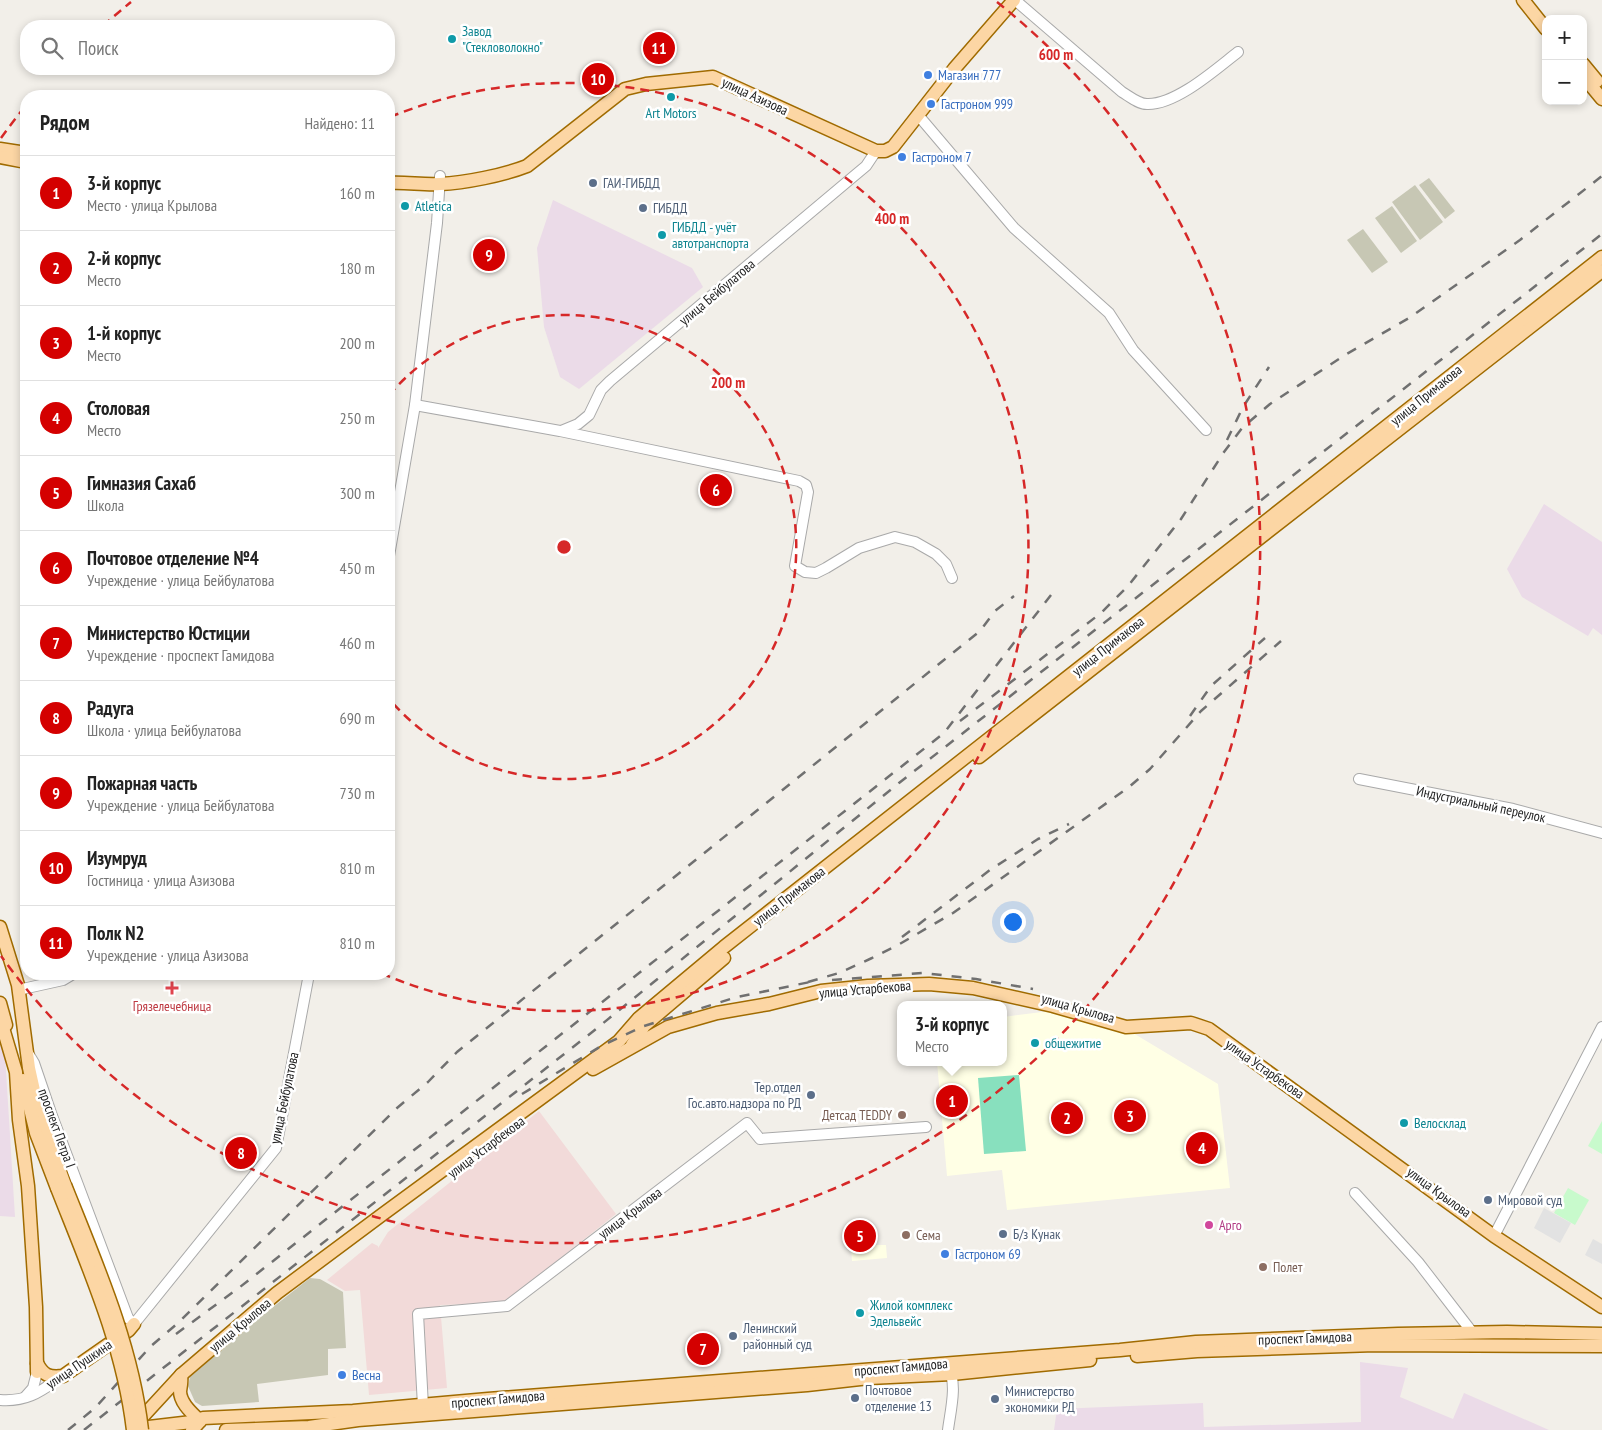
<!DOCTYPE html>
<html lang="ru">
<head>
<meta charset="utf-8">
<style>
  body { margin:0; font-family:"PT Sans Narrow",sans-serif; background:#f2f2f2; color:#222 }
  .controls { position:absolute; right:15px; top:15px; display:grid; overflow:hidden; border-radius:10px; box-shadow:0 2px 8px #0003 }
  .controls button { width:45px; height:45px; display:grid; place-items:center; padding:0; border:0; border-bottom:1px solid #e0e0e0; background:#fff; color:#222; font:25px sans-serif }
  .you { position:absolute; left:1012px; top:921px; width:18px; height:18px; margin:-12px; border:4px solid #fff; border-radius:50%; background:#1a73e8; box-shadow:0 0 0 8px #1a73e833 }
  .badge { display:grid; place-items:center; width:32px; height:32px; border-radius:50%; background:#d40000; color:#fff; font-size:16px; font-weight:700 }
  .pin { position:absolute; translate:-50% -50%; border:2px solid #fff; box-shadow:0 1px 5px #0006 }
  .popup { position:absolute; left:897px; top:1001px; width:110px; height:65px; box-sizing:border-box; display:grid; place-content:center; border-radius:10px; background:#fff; filter:drop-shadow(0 1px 4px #0005); font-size:16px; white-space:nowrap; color:#767676 }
  .popup b { font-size:19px; color:#222 }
  .popup::after { content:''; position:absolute; left:50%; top:100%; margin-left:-10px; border:10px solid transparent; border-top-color:#fff }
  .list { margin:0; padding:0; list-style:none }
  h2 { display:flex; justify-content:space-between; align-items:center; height:65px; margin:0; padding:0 20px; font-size:21px }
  h2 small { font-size:16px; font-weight:400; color:#767676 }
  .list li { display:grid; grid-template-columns:32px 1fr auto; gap:15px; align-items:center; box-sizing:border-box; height:75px; padding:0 20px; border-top:1px solid #e0e0e0 }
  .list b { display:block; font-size:19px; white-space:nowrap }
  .list p { margin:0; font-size:16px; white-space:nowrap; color:#767676 }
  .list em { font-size:16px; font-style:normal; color:#767676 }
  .icon { flex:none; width:28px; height:28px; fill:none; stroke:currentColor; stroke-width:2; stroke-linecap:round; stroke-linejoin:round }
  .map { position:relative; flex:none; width:1602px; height:1430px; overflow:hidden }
  .search { position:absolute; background:#fff; box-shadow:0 2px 8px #0003; left:20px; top:20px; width:375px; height:55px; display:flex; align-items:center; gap:12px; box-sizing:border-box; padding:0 18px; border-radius:20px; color:#767676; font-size:19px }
  .panel { position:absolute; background:#fff; box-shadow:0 2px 8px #0003; left:20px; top:90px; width:375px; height:890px; border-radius:20px }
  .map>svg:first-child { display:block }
  .commercial { fill:#f2dad9 }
  .industrial { fill:#ebdbe8 }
  .education { fill:#ffffe5 }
  .construction { fill:#c7c7b4 }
  .park { fill:#c8facc }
  .pitch { fill:#88e0be }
  .parking { fill:#e2e2e2 }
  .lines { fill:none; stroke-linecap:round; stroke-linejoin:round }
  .minor-casing { stroke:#a9a9a9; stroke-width:12 }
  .major-casing { stroke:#a06b00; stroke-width:15 }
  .minor { stroke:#fff; stroke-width:10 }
  .major { stroke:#fcd6a4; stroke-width:12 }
  .rail { stroke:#707070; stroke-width:2.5; stroke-dasharray:10 10; stroke-linecap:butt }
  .major-bridge-casing { stroke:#a06b00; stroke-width:15; stroke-linecap:butt }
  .major-bridge { stroke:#fcd6a4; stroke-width:12 }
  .ring { fill:none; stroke:#d62828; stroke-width:2.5; stroke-dasharray:9 6 }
  .culture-dot { fill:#0f9aa8; stroke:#fff; stroke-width:2 }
  .shop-dot { fill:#3f7fe0; stroke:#fff; stroke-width:2 }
  .service-dot { fill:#5c6f8a; stroke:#fff; stroke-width:2 }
  .health-dot { fill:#e0444e; stroke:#fff; stroke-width:2 }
  .education-dot { fill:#8d6e63; stroke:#fff; stroke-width:2 }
  .hotel-dot { fill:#d1479c; stroke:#fff; stroke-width:2 }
  .labels { text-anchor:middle; stroke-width:5; stroke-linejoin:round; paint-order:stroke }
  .culture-label { font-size:14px; fill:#0d838f; stroke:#fff; text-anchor:start }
  .shop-label { font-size:14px; fill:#366cbe; stroke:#fff; text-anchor:start }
  .street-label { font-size:14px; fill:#222; stroke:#fff }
  .service-label { font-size:14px; fill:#4e5e75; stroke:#fff; text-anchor:start }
  .health-label { font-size:14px; fill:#be3a42; stroke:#fff }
  .education-label { font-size:14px; fill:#785e54; stroke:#fff; text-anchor:start }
  .hotel-label { font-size:14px; fill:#b23c85; stroke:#fff; text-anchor:start }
  .centre { fill:#d62828; stroke:#fff; stroke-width:2.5 }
  .ring-label { font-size:15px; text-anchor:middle; font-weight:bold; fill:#d62828; stroke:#fff; stroke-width:5; stroke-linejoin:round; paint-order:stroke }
</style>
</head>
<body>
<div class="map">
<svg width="1602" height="1430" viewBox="0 0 1602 1430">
  <rect width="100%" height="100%" fill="#f2efe9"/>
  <polygon class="commercial" points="539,1111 616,1214 504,1303 440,1305 447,1388 369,1395 360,1290 345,1291 327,1280 372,1243 378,1246 378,1248 388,1232"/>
  <g class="industrial">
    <polygon points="553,200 692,268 703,287 579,389 560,377 544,327 537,248"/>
    <polygon points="1544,504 1602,542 1602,635 1593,628 1588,636 1522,597 1507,569"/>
    <polygon points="0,1043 5,1054 15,1217 0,1216"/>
    <polygon points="1360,1362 1408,1368 1400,1397 1453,1419 1464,1393 1549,1430 1054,1430 1057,1409 1203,1403 1204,1427 1361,1422"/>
  </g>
  <g class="education">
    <polygon points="1058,1010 1123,1027 1218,1084 1230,1188 1007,1210 1002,1170 947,1176 937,1062 1003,1062 1003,1017"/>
    <polygon points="869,1226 871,1245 886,1245 887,1258 852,1261 849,1227"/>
  </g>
  <g class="construction">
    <polygon points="1429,178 1455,211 1445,219 1419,185"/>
    <polygon points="1415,185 1443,222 1420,240 1392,202"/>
    <polygon points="1392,206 1417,241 1401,253 1375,218"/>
    <polygon points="1363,229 1388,262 1372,273 1347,240"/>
    <polygon points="310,1278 320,1279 343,1292 346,1348 328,1349 328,1375 257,1384 259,1402 202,1406 195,1402 188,1386 190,1377 249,1326"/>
  </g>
  <g class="park">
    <polygon points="1602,1121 1602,1154 1588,1146"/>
    <polygon points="1568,1188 1589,1200 1575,1225 1554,1213"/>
  </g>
  <polygon class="pitch" points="1019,1075 1026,1151 984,1154 978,1078"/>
  <g class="parking">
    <polygon points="1544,1208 1571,1223 1560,1243 1534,1228"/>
    <polygon points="1593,1239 1602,1244 1602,1264 1585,1255"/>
  </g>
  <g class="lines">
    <g class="minor-casing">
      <g id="minor">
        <path d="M 1015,0 L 1122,92 C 1129,96 1138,104 1147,104 C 1176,105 1216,69 1238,52"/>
        <polyline points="918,115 1014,228 1109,313 1133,350 1206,430"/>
        <polyline points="415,405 560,431 799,481 806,485 808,492 795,566 805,572 816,573 826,568 859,548 895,537 915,542 936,554 946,564 952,578"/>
        <polyline points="561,431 578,424 589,415 601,390 610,381 854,176 866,166 876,151"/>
        <polyline points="389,556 415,405 437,223 440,176"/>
        <polyline points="1359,779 1513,809 1602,833"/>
        <polyline points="18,990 63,980 73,974"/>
        <polyline points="28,1053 34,1063 51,1113 128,1318 134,1324 276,1148 309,974"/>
        <polyline points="1355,1193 1418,1262 1472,1332"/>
        <polyline points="1494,1236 1602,1027"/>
        <polyline points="25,1397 33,1388 37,1372"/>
        <path d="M 0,1400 C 28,1402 41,1391 63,1376"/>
        <polyline points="423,1406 418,1314 507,1306 747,1123 760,1139 926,1127"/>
        <path d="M 948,1430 C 950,1413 958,1382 948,1368"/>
      </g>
    </g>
    <g class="major-casing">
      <g id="major">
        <polyline points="1523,0 1546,29"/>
        <polyline points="1583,64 1597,81"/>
        <polyline points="1583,76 1602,99"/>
        <polyline points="0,149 26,153"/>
        <polyline points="0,157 26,162"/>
        <path d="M 389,183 C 406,182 423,185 440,184 C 465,183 504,175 527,166 L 625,89 L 646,84 L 713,77 L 876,151 L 885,151 L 893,147 L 954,69 L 1014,0"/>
        <polyline points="979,757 1602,271"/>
        <polyline points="0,927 18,985 29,1068 39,1113 65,1185"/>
        <polyline points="0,1003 6,1025"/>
        <polyline points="0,1018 16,1072 19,1120 28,1186 36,1307 37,1372"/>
        <polyline points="632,1045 644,1026 724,958"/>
        <polyline points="593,1069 668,1027 717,1013 769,1004 821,991 868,986 929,984 973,988 1053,1006 1126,1027 1191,1023 1209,1029 1494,1236 1602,1307"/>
        <polyline points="23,1080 36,1133 57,1188"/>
        <polyline points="1137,1356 1197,1351 1375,1345 1602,1346"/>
        <path d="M 37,1363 C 43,1375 49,1378 63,1376 L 129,1330 L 134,1324"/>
        <path d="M 181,1375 C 182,1381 181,1385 180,1391 C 180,1403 192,1413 200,1421"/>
        <polyline points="135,1425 181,1375 277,1293 383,1214 619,1041 639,1018 724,947 1602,257"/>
        <polyline points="149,1427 200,1421"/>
        <polyline points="192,1430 203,1418 353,1411 488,1399 1120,1350 1196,1342 1398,1334 1507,1332 1602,1334"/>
        <polyline points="226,1430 309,1427 358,1420 807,1385 869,1378 952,1374 1090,1360"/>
      </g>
    </g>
    <use href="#minor" class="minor"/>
    <use href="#major" class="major"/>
    <g class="rail">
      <polyline points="1227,440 1243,407 1269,367"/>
      <polyline points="1190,716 1211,686 1265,638"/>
      <polyline points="960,721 1101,613 1128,586 1181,519 1224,452 1242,428 1270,404 1345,355 1409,318 1520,240 1602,176"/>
      <polyline points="902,937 990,870 1038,839 1069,824"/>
      <polyline points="832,980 923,973 976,979 1033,989"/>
      <polyline points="808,982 839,973 872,958 898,945 953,913 1129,787 1150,769 1201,711 1281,641"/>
      <polyline points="522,1094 603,1045 644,1026 737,997 815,981"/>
      <polyline points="176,1334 240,1287 944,733 1051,595"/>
      <polyline points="68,1430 95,1408 151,1346 178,1323 397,1108 428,1082 457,1052 980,631 995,611 1014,596"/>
      <polyline points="84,1430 591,1033 899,783 1602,234"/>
    </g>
    <g class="major-bridge-casing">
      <g id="major-bridge">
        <path d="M 65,1185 C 97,1265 132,1344 142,1430"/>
        <path d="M 57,1188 C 88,1267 123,1345 133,1430"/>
      </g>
    </g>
    <use href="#major-bridge" class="major-bridge"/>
  </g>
  <g class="ring">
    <path d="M389 395A232 232 0 1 1 389 699"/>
    <path d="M390 117A464 464 0 1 1 383 974"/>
    <path d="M1 138A696 696 0 0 1 23 109M103 26A696 696 0 0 1 131 2M997 2A696 696 0 1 1 1 956"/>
  </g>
  <g class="culture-dot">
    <circle cx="452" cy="39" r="5"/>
    <circle cx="671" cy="97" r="5"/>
    <circle cx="405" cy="206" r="5"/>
    <circle cx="662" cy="235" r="5"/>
    <circle cx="1035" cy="1043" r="5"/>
    <circle cx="1404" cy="1123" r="5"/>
    <circle cx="860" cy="1313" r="5"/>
  </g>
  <g class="shop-dot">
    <circle cx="928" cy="75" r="5"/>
    <circle cx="931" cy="104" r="5"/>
    <circle cx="902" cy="157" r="5"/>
    <circle cx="945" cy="1254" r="5"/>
    <circle cx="342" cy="1375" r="5"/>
  </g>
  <g class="service-dot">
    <circle cx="593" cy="183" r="5"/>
    <circle cx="643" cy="208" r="5"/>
    <circle cx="811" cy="1095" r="5"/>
    <circle cx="1488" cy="1200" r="5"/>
    <circle cx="1003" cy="1234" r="5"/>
    <circle cx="733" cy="1336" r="5"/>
    <circle cx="855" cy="1398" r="5"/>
    <circle cx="995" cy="1399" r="5"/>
  </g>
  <path class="health-dot" d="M169.5 980.5h5v5h5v5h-5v5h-5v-5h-5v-5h5z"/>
  <g class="education-dot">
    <circle cx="902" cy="1115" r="5"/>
    <circle cx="906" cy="1235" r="5"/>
    <circle cx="1263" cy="1267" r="5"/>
  </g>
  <circle class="hotel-dot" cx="1209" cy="1225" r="5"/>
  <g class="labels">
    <g class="culture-label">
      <text x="462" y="36">Завод<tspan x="462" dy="16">"Стекловолокно"</tspan></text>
      <text x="671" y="118" text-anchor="middle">Art Motors</text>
      <text x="415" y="211">Atletica</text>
      <text x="672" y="232">ГИБДД - учёт<tspan x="672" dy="16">автотранспорта</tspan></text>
      <text x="1045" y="1048">общежитие</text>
      <text x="1414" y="1128">Велосклад</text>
      <text x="870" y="1310">Жилой комплекс<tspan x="870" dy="16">Эдельвейс</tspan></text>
    </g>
    <g class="shop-label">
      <text x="938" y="80">Магазин 777</text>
      <text x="941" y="109">Гастроном 999</text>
      <text x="912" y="162">Гастроном 7</text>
      <text x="955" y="1259">Гастроном 69</text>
      <text x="352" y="1380">Весна</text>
    </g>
    <g class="street-label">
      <text transform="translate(755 96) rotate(25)" y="5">улица Азизова</text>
      <text transform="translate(717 292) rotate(-40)" y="5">улица Бейбулатова</text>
      <text transform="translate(1426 395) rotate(-39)" y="5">улица Примакова</text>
      <text transform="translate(1108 646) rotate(-38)" y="5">улица Примакова</text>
      <text transform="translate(1481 804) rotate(12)" y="5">Индустриальный переулок</text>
      <text transform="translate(789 896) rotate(-38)" y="5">улица Примакова</text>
      <text transform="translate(865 989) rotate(-5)" y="5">улица Устарбекова</text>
      <text transform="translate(1078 1008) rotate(16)" y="5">улица Крылова</text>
      <text transform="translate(1265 1069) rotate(35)" y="5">улица Устарбекова</text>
      <text transform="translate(284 1098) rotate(-78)" y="5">улица Бейбулатова</text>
      <text transform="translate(57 1128) rotate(70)" y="5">проспект Петра I</text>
      <text transform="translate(486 1147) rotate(-37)" y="5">улица Устарбекова</text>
      <text transform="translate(1439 1192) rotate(36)" y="5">улица Крылова</text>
      <text transform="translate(630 1213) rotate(-37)" y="5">улица Крылова</text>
      <text transform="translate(240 1325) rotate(-40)" y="5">улица Крылова</text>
      <text transform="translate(1305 1338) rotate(-2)" y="5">проспект Гамидова</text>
      <text transform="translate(79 1364) rotate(-34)" y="5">улица Пушкина</text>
      <text transform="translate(901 1367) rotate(-5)" y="5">проспект Гамидова</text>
      <text transform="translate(498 1399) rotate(-5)" y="5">проспект Гамидова</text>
    </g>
    <g class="service-label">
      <text x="603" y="188">ГАИ-ГИБДД</text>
      <text x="653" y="213">ГИБДД</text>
      <text x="801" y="1092" text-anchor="end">Тер.отдел<tspan x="801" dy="16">Гос.авто.надзора по РД</tspan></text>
      <text x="1498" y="1205">Мировой суд</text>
      <text x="1013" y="1239">Б/з Кунак</text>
      <text x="743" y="1333">Ленинский<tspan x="743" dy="16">районный суд</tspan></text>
      <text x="865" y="1395">Почтовое<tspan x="865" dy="16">отделение 13</tspan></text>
      <text x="1005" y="1396">Министерство<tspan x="1005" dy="16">экономики РД</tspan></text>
    </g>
    <g class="health-label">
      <text x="172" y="1011">Грязелечебница</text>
    </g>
    <g class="education-label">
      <text x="892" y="1120" text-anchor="end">Детсад TEDDY</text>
      <text x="916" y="1240">Сема</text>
      <text x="1273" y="1272">Полет</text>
    </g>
    <g class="hotel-label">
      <text x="1219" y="1230">Арго</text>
    </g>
  </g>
  <circle cx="564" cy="547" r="8" class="centre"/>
  <g class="ring-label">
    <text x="1056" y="60">600 m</text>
    <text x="892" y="224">400 m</text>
    <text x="728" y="388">200 m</text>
  </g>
</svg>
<div class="controls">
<button>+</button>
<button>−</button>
</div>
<div class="you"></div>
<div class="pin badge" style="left:952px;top:1101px">1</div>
<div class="popup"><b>3-й корпус</b>Место</div>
<div class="pin badge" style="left:1067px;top:1118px">2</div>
<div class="pin badge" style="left:1130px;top:1116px">3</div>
<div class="pin badge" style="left:1202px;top:1148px">4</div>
<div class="pin badge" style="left:860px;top:1236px">5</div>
<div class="pin badge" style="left:716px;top:490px">6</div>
<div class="pin badge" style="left:703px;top:1349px">7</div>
<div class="pin badge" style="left:241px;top:1153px">8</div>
<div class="pin badge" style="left:489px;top:255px">9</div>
<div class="pin badge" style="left:598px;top:79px">10</div>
<div class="pin badge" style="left:659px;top:48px">11</div>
<div class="search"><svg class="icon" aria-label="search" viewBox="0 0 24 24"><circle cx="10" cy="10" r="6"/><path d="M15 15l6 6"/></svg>Поиск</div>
<section class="panel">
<h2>Рядом<small>Найдено: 11</small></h2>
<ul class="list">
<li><span class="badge">1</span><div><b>3-й корпус</b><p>Место · улица Крылова</p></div><em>160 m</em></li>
<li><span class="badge">2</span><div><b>2-й корпус</b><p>Место</p></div><em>180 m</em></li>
<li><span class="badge">3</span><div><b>1-й корпус</b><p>Место</p></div><em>200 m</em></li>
<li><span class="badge">4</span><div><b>Столовая</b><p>Место</p></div><em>250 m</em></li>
<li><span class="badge">5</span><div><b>Гимназия Сахаб</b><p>Школа</p></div><em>300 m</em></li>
<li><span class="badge">6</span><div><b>Почтовое отделение №4</b><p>Учреждение · улица Бейбулатова</p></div><em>450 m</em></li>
<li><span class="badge">7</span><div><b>Министерство Юстиции</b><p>Учреждение · проспект Гамидова</p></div><em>460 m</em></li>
<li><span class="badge">8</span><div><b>Радуга</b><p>Школа · улица Бейбулатова</p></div><em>690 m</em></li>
<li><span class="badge">9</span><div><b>Пожарная часть</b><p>Учреждение · улица Бейбулатова</p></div><em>730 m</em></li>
<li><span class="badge">10</span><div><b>Изумруд</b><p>Гостиница · улица Азизова</p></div><em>810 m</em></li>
<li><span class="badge">11</span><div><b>Полк N2</b><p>Учреждение · улица Азизова</p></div><em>810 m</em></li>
</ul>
</section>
</div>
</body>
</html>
